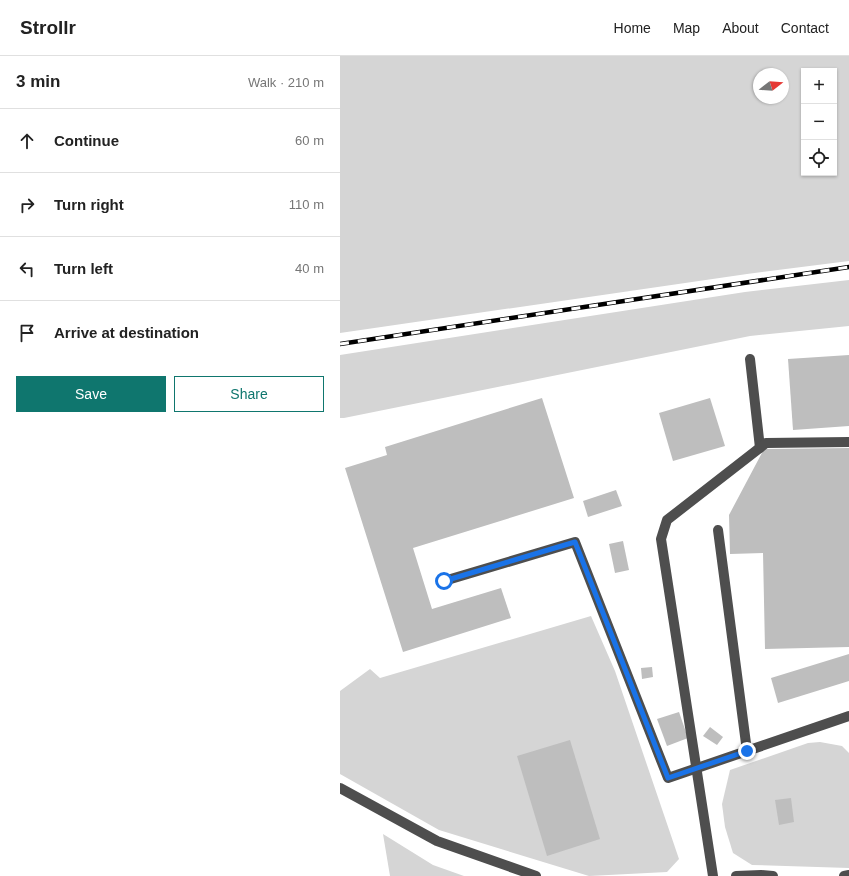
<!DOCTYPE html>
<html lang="en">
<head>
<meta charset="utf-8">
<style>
  body { margin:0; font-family:Arial,sans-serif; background:#f2f2f2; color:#222 }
  .controls { position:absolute; right:12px; top:12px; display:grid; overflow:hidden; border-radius:0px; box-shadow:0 1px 3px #0004 }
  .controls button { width:36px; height:36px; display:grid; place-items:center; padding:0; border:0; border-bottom:1px solid #e0e0e0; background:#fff; color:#222; font:20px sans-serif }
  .compass { position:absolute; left:413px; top:12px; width:36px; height:36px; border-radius:50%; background:#fff; box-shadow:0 1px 3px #0004; rotate:73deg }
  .stop { position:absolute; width:12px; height:12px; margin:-9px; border:3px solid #1a73e8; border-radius:50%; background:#fff }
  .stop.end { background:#1a73e8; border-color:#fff; box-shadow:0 1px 4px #0008 }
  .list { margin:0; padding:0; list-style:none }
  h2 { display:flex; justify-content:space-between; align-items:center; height:52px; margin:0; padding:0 16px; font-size:17px }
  h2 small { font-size:13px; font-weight:400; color:#767676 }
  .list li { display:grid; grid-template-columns:26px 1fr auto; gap:12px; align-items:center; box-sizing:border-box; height:64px; padding:0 16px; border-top:1px solid #e0e0e0 }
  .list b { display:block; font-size:15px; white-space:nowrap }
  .list em { font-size:13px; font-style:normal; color:#767676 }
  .actions { display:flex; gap:8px; padding:12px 16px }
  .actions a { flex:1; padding:9px 0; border:1px solid #0f766e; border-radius:0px; text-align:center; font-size:14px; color:#0f766e }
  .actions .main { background:#0f766e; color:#fff }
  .icon { flex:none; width:22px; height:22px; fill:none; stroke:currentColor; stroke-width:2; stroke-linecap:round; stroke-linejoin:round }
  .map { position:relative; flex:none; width:509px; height:820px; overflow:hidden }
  header { display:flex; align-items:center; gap:24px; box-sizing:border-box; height:56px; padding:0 20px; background:#fff; border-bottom:1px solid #e0e0e0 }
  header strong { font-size:19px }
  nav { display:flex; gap:22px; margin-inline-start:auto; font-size:14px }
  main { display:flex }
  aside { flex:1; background:#fff }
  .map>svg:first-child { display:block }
  .green { fill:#d5d5d5; fill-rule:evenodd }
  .building { fill:#bebebe }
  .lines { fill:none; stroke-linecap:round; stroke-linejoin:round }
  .minor { stroke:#4e4e4e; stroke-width:10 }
  .rail-casing { stroke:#000; stroke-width:4.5 }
  .rail { stroke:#fff; stroke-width:3; stroke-dasharray:9; stroke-linecap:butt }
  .route { stroke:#1a73e8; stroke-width:5 }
</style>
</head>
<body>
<header>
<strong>Strollr</strong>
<nav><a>Home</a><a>Map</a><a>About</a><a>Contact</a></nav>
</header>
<main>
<aside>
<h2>3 min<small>Walk · 210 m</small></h2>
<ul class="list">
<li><svg class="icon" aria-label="ahead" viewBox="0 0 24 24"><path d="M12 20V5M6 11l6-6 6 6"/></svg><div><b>Continue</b></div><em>60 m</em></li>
<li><svg class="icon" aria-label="right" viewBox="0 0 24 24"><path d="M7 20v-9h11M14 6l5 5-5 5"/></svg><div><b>Turn right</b></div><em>110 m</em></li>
<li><svg class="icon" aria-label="left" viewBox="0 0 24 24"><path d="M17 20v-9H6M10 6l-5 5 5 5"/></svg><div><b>Turn left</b></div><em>40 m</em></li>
<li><svg class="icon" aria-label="arrive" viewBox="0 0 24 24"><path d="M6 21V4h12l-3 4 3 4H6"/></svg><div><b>Arrive at destination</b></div></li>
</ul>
<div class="actions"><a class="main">Save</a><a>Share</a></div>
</aside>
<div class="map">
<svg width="509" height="820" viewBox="0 0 509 820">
  <rect width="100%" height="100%" fill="#fff"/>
  <g class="green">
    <path d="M 0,0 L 509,0 L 509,205 L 407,218 L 0,277 ZM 464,15 L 494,15 L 494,117 L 464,117 ZM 419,18 L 443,18 L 443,42 L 419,42 Z"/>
    <polygon points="509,224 509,270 410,280 4,362 0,362 0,299 405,236"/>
    <polygon points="251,560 275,615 339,803 327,816 249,820 99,774 0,718 0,635 30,613 40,622"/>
    <polygon points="480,686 502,690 509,697 509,812 412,809 393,797 385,771 382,748 390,714 468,687"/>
    <polygon points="43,778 93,809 124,820 50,820"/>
  </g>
  <g class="building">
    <polygon points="509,299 509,370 453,374 448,303"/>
    <polygon points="202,342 234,442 73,492 92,553 161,532 171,562 63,596 5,412 47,399 45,391"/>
    <polygon points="370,342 385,390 333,405 319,357"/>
    <polygon points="509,392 509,591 425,593 423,497 390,498 389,459 424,393"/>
    <polygon points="276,434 282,450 248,461 243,445"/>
    <polygon points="283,485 289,514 275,517 269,488"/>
    <polygon points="509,598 509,625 438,647 431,622"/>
    <polygon points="312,611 313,621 302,623 301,612"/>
    <polygon points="339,656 348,682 327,690 317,663"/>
    <polygon points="370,671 383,681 377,689 363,680"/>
    <polygon points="230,684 260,783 207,800 177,700"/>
    <polygon points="451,742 454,766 439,769 435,744"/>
  </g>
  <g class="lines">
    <g class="minor">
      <polyline points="410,303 420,392"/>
      <polyline points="378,474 407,695"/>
      <polyline points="104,525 235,486 328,722 509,660"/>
      <polyline points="0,732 97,785 196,820"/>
      <polyline points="373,820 321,483 327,464 426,387 509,386"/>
      <polyline points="396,820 421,819 433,820"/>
      <polyline points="504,820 509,819"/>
    </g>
    <g class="rail-casing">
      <polyline id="rail" points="0,288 509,211"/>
    </g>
    <use href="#rail" class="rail"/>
  </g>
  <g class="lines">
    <polyline class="route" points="104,525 235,486 328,722 407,695"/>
  </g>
</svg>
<div class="controls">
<button>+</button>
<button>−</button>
<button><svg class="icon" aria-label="locate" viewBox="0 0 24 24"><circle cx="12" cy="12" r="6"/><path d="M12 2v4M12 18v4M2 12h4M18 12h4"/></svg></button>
</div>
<svg class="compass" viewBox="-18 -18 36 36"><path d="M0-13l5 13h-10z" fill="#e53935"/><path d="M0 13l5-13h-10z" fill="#767676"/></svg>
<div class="stop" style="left:104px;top:525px"></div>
<div class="stop end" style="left:407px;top:695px"></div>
</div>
</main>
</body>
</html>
